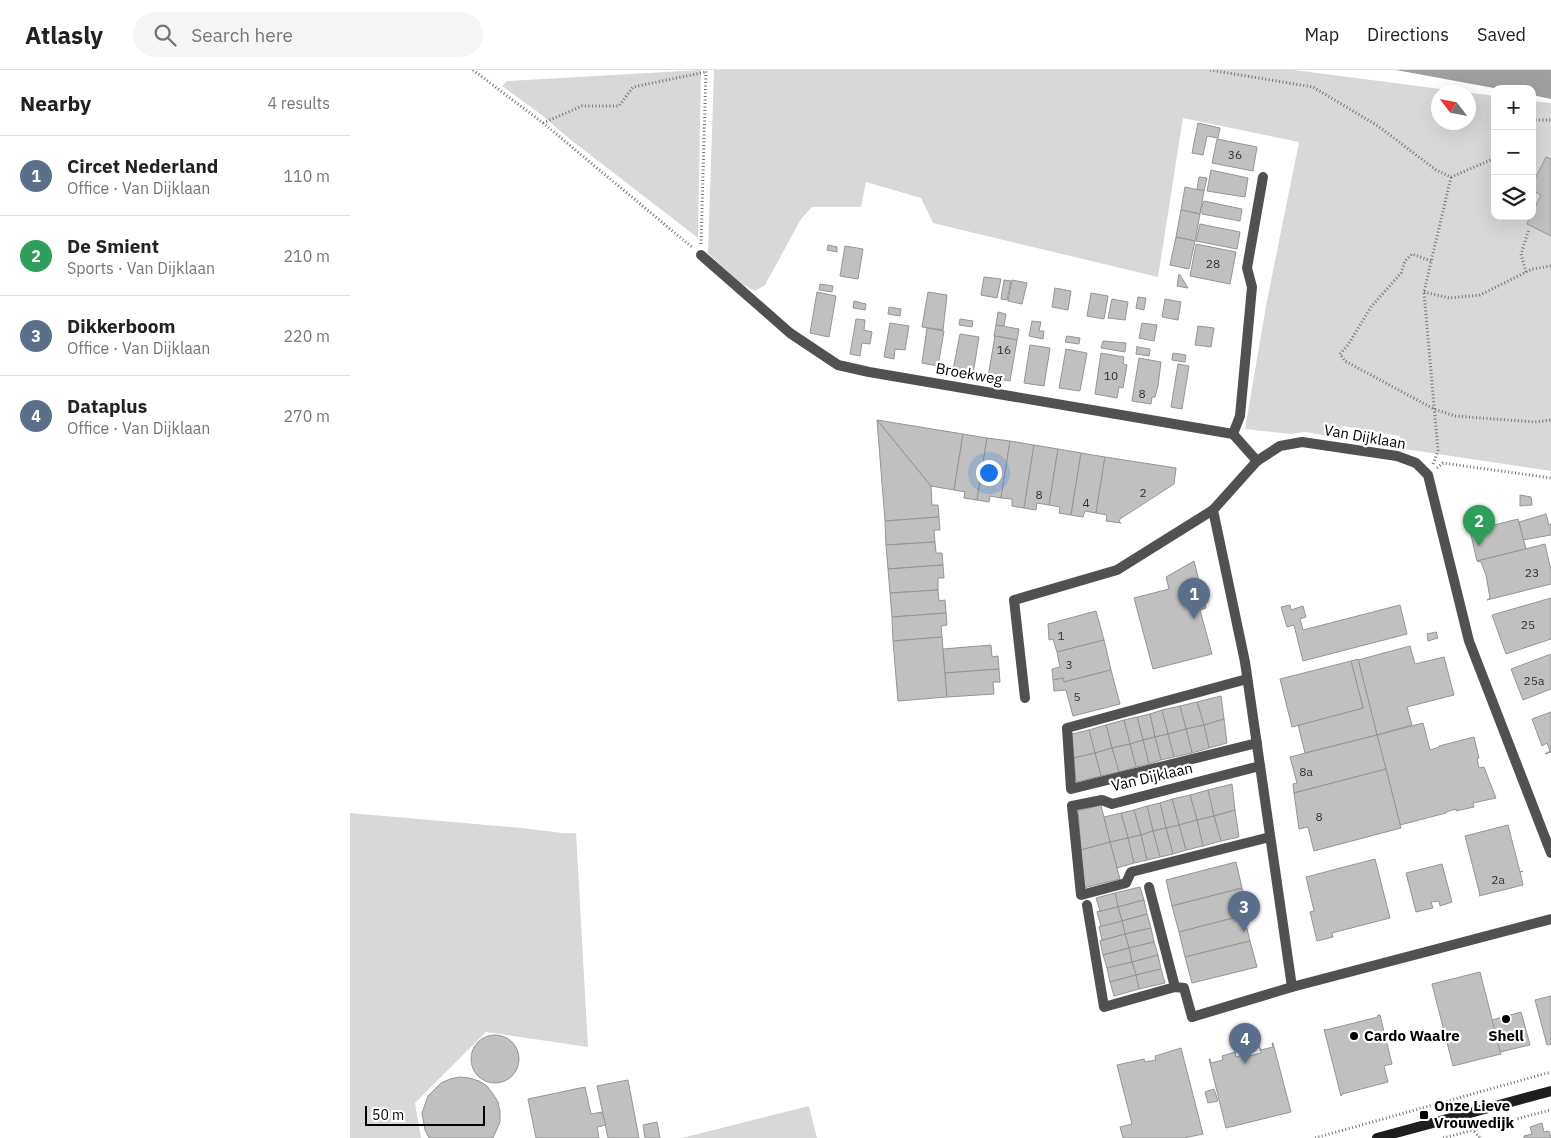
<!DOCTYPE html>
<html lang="en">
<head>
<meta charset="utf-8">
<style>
  body { margin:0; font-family:"IBM Plex Sans",sans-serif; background:#f6f6f6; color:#222 }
  .controls { position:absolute; right:15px; top:15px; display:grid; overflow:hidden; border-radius:10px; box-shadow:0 5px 20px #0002 }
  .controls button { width:45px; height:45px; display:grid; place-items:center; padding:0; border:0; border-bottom:1px solid #e0e0e0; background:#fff; color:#222; font:25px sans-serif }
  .compass { position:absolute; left:1081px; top:15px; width:45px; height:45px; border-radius:50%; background:#fff; box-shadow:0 5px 20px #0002; rotate:302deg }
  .scale { position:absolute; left:15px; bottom:12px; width:120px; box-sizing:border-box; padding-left:5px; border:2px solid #000; border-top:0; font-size:14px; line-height:18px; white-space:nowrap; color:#000; -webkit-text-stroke:4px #fff; paint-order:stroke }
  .you { position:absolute; left:638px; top:402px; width:18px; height:18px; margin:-12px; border:4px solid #fff; border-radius:50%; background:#1a73e8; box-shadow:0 0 0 8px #1a73e833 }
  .badge { display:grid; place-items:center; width:32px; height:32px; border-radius:50%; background:#000; color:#fff; font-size:16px; font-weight:700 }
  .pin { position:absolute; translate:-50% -41px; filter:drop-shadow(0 1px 2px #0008) }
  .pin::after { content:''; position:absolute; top:26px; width:18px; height:15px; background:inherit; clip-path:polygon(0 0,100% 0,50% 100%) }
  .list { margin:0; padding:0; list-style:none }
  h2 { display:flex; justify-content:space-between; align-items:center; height:65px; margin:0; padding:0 20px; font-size:21px }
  h2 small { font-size:16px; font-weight:400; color:#767676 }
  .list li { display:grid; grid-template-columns:32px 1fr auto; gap:15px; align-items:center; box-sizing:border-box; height:80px; padding:0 20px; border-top:1px solid #e0e0e0 }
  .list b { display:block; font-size:19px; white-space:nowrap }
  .list p { margin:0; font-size:16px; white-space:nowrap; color:#767676 }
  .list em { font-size:16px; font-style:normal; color:#767676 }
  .icon { flex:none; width:28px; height:28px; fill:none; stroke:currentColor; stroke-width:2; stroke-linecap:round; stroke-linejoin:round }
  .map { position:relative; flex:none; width:1201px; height:1068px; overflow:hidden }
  header { display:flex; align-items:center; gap:30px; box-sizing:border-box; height:70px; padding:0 25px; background:#fff; border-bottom:1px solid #e0e0e0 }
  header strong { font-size:24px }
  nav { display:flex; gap:28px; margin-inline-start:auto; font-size:18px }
  .search { width:350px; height:45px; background:#f6f6f6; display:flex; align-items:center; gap:12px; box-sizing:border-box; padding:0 18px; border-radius:28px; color:#767676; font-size:19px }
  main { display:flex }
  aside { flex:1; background:#fff }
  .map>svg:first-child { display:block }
  .green { fill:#d8d8d8; fill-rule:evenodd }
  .water { fill:#9f9f9f }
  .building { fill:#c0c0c0; stroke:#959595 }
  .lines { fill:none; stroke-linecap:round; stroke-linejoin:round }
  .path { stroke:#737373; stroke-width:3; stroke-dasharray:1 2.5; stroke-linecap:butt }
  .service { stroke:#515151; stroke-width:10 }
  .minor { stroke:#515151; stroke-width:10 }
  .secondary { stroke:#1e1e1e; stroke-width:10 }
  .poi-dot { fill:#000; stroke:#fff; stroke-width:2 }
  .labels { text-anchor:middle; stroke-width:4.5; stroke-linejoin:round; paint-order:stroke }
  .number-label { font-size:12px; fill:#303030 }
  .street-label { font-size:15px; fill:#000; stroke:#fff }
  .poi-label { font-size:15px; font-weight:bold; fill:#000; stroke:#fff; text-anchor:start }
</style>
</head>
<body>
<header>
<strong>Atlasly</strong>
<div class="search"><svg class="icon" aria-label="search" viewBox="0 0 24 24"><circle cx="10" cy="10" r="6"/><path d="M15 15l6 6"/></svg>Search here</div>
<nav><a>Map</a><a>Directions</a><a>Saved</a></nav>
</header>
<main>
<aside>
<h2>Nearby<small>4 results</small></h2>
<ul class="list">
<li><span class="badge" style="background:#5c6f8a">1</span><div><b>Circet Nederland</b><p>Office · Van Dijklaan</p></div><em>110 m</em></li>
<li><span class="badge" style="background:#2e9e5b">2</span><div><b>De Smient</b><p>Sports · Van Dijklaan</p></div><em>210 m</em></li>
<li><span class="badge" style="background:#5c6f8a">3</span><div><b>Dikkerboom</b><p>Office · Van Dijklaan</p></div><em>220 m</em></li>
<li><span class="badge" style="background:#5c6f8a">4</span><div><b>Dataplus</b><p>Office · Van Dijklaan</p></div><em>270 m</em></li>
</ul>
</aside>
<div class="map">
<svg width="1201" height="1068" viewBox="0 0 1201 1068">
  <rect width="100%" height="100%" fill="#fff"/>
  <g class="green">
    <polygon points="351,0 348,168 221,70 189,43 152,16 157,11"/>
    <path d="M 364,0 L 944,0 L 1145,26 L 1145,146 L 1182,146 L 1182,31 L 1201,33 L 1201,401 L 1048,378 L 1050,366 L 992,356 L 989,368 L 955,362 L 941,364 L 895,359 L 916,236 L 949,72 L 833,48 L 808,207 L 583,153 L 571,128 L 516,112 L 511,137 L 462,137 L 451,149 L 415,215 L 405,221 L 390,213 L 358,183 ZM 1088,22 L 1118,22 L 1118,52 L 1088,52 Z"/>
    <polygon points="0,743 172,758 212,763 226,763 238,977 136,962 65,1033 71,1068 0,1068"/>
    <polygon points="459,1036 467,1068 332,1068"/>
  </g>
  <polygon class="water" points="1046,0 1201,0 1201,29 1182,25 1182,19 1149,19"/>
  <g class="building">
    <polygon points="848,53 870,58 868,68 857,66 853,85 842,83"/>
    <polygon points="867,69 907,77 903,101 862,93"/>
    <polygon points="1196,87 1201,89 1201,166 1177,154 1180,146 1182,146 1182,143 1191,125 1182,120 1182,115"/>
    <polygon points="861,100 898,108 895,127 857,121"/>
    <polygon points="849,107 857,108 854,121 847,119"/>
    <polygon points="835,117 854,121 850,144 831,140"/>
    <polygon points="854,131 892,139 890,151 852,144 852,141 850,141"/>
    <polygon points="831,140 850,144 845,171 826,167"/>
    <polygon points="850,154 890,162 887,179 846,171"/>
    <polygon points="826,167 845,171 839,199 820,195"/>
    <polygon points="846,174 886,182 880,214 840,206"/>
    <polygon points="478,175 487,177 487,182 477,180"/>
    <polygon points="495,176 513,179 508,209 490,206"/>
    <polygon points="829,204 830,205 838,218 827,216"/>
    <polygon points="634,207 651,209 647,228 631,225"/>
    <polygon points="654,210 661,211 657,230 651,229"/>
    <polygon points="662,210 677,213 672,234 658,231"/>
    <polygon points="470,214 483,216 482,222 469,220"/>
    <polygon points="705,218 721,221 718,240 702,237"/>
    <polygon points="467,222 486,226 479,267 460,263"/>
    <polygon points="578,222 597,225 593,260 572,257"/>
    <polygon points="741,223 758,226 754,249 737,246"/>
    <polygon points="788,227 796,228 794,240 786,238"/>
    <polygon points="762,229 778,232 775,250 758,248"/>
    <polygon points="815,229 831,232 828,250 812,247"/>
    <polygon points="504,231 516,234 515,240 503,238"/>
    <polygon points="539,237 551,239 550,246 538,244"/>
    <polygon points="648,242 656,244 654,256 646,255"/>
    <polygon points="506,249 515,250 514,260 522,262 520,274 512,273 510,286 500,284"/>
    <polygon points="610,249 623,251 622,257 609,255"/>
    <polygon points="682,251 691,252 689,261 694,261 693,269 679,266"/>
    <polygon points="540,253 559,256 555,280 545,279 544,289 534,287"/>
    <polygon points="792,253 807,255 804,271 789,268"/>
    <polygon points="646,255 669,259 667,270 644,266"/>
    <polygon points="848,256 864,258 861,277 845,275"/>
    <polygon points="577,258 594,261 588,296 572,293"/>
    <polygon points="610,264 629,267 623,304 603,300"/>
    <polygon points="645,266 667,270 660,311 638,307"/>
    <polygon points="717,266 730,268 729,274 715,272"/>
    <polygon points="753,271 776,273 775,282 751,278"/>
    <polygon points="680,275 700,278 694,316 674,313"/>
    <polygon points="787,276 788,277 800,279 799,286 786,284"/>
    <polygon points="716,279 737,283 730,321 709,318"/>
    <polygon points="751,283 774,287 773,294 777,295 773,318 769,317 767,328 745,324"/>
    <polygon points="823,283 836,285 835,292 822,290"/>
    <polygon points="789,288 811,292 808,316 805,327 802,327 801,334 782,331"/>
    <polygon points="828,294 839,296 832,339 821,337"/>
    <polygon points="527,350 613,364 604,420 581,416"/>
    <polygon points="527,350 581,416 582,435 588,435 589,447 535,451"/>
    <polygon points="613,364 637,368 627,430 614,428 615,422 604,420"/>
    <polygon points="637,368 660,371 651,428 640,426 639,432 627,430"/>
    <polygon points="660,371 684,375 674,438 662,436 662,429 651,428"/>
    <polygon points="684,375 708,379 699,435 687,433 686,440 674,438"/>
    <polygon points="708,379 731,383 721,445 709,443 710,437 699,435"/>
    <polygon points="731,383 755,387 746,443 735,441 733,447 721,445"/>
    <polygon points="755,387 826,398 824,414 770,449 769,452 771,453 756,451 757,445 746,443"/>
    <polygon points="1170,425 1181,427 1182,435 1170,436"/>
    <polygon points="1196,444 1199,455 1201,454 1201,465 1173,470 1169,452"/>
    <polygon points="589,447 590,460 584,460 585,472 536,475 535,451"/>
    <polygon points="1168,449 1176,479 1127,491 1120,461"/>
    <polygon points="585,472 586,483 592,483 593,495 538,499 536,475"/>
    <polygon points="1195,474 1201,500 1201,514 1137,530 1140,528 1136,505 1131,492 1127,491"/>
    <polygon points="844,491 856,538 850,540 862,584 803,599 784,528 819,519 816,507"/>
    <polygon points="593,495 594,508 588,508 588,520 540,523 538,499"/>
    <polygon points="588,520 589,531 595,530 596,543 542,547 540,523"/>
    <polygon points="1201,528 1201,569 1156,584 1142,545"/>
    <polygon points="940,535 941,540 953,536 956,547 950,549 953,560 1050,535 1057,564 953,591 944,555 937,557 931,537"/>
    <polygon points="746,541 754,570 707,582 703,569 699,570 698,554"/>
    <polygon points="596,543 597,555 591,556 592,567 543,571 542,547"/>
    <polygon points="1086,562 1088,568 1078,571 1077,564"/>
    <polygon points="592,567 597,627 548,631 543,571"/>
    <polygon points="754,570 761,600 714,612 713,608 703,610 702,599 710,597 707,582"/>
    <polygon points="641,575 642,587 648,586 649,599 595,603 593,579"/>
    <polygon points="1060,576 1065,594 1094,587 1104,625 1057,637 1062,655 1027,665 1008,590"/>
    <polygon points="1201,584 1201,619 1173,630 1161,599"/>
    <polygon points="1008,589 1027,665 955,683 948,655 1013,638 1001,591"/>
    <polygon points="1001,591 1013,638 942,657 930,609"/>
    <polygon points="649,599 650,612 643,612 644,624 597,627 595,603"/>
    <polygon points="761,600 770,634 723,646 716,620 704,621 703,610 713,608 714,612"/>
    <polygon points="871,626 874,649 854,655 847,632"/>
    <polygon points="847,632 854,655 836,659 830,636"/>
    <polygon points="830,636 836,659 818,664 812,640"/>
    <polygon points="812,640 818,664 805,667 800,644"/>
    <polygon points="1201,642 1201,682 1195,684 1200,681 1197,673 1192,676 1182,649"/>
    <polygon points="800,644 805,667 793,670 787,647"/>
    <polygon points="787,647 793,670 780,674 774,650"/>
    <polygon points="874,649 877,673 859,678 854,655"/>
    <polygon points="774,650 780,674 762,678 756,655"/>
    <polygon points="1073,653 1080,680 1089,677 1089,676 1124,667 1129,688 1127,689 1129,698 1134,697 1146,728 1123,733 1124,737 1106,741 1106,739 1096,742 1096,743 1050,755 1027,665"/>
    <polygon points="756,655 762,678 745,683 739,660"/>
    <polygon points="854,655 859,678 842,683 836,659"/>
    <polygon points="836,659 842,683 824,687 818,664"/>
    <polygon points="739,660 745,683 724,688 722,664"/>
    <polygon points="818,664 824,687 811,690 805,667"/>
    <polygon points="1027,665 1036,699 944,723 943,714 947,713 940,687"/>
    <polygon points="805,667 811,690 799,694 793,670"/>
    <polygon points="793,670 799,694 786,697 780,674"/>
    <polygon points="780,674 786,697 769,702 762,678"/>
    <polygon points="762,678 769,702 751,706 745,683"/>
    <polygon points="745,683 751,706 726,712 724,688"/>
    <polygon points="1036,699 1051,758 964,781 958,757 949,759 944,723"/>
    <polygon points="882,714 885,740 864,746 858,720"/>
    <polygon points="858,720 864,746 847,750 840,725"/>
    <polygon points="840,725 847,750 829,755 822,729"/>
    <polygon points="822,729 829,755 816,758 810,733"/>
    <polygon points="810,733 816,758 803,761 797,736"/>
    <polygon points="751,735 760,772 731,780 728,741"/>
    <polygon points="797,736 803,761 791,765 784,740"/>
    <polygon points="784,740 791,765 778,768 771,743"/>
    <polygon points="885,740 889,767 871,771 864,746"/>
    <polygon points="771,743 778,768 760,772 754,747"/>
    <polygon points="864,746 871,771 853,776 847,750"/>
    <polygon points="847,750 853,776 836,780 829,755"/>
    <polygon points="829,755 836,780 823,784 816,758"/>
    <polygon points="1158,755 1170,802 1173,801 1170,802 1173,815 1129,826 1130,825 1115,766"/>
    <polygon points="816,758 823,784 810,787 803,761"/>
    <polygon points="803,761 810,787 797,790 791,765"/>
    <polygon points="791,765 797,790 784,793 778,768"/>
    <polygon points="778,768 784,793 767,798 760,772"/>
    <polygon points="760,772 770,809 733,818 731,780"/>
    <polygon points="1025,789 1040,848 982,863 983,867 967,871 960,842 964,841 956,807"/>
    <polygon points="886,792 892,818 822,836 816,810"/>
    <polygon points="1092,794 1102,832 1090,836 1089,831 1081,832 1083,838 1066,842 1056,803"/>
    <polygon points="790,817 794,830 768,837 765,823"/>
    <polygon points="892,818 899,844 829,862 822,836"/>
    <polygon points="765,823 768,837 747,842 750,841 746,828"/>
    <polygon points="794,830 797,844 772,851 768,837"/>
    <polygon points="768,837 772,851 749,857 751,856 747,842"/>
    <polygon points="797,844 801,858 775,864 772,851"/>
    <polygon points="899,844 894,846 900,871 835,887 829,862"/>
    <polygon points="772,851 775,864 750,871 752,870 749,857"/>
    <polygon points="801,858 804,872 779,878 775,864"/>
    <polygon points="775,864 779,878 753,885 750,871"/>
    <polygon points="900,871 907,897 842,913 835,887"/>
    <polygon points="804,872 808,885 782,892 779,878"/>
    <polygon points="779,878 782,892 757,898 753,885"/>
    <polygon points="808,885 811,899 786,905 782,892"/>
    <polygon points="782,892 786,905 760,912 757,898"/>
    <polygon points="811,899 815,913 789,919 786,905"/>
    <polygon points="1130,902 1151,984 1103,996 1082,914"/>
    <polygon points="786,905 789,919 764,926 760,912"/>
    <polygon points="1201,926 1201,974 1197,975 1185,930"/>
    <polygon points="1171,942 1180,975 1150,982 1142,950"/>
    <polygon points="1028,945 1030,945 1042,994 1034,996 1038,1012 992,1024 991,1026 974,959 976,960 1028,947"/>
    <circle cx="145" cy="989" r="24"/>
    <polygon points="922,973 923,973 941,1042 876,1058 859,989 860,989 861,993 873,990 872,986 885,982 886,987 898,983 899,986 911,983 909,976 911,980 923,977"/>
    <polygon points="831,978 853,1064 834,1068 773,1068 770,1057 782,1054 767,995 794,989 795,992 806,990 805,986"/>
    <polygon points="110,1007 119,1008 129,1011 137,1016 143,1024 148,1032 150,1042 150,1052 143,1068 79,1068 75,1060 72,1043 78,1026 91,1013 100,1009"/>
    <polygon points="278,1010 289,1068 258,1068 247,1016"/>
    <polygon points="235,1017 241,1044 252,1042 256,1055 247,1057 249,1068 186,1068 178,1029"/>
    <polygon points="864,1019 868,1031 858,1033 855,1022"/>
    <polygon points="307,1052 310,1068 295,1068 293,1055"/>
    <polygon points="1192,1053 1194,1062 1199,1061 1201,1068 1174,1068 1174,1066 1182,1064 1180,1057"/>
  </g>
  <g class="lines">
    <g class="path">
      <polyline points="123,0 193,53 343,178"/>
      <polyline points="860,0 963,17 1028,56 1086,100 1101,107 1143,89 1145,85"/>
      <polyline points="1182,50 1201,50"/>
      <polyline points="193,53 232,36 269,36 283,17 356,2"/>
      <polyline points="351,174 356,0"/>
      <polyline points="1081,191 1062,184 1055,191 1051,203 1021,237 998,275 990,284 995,291 1084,339 1105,346 1185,352 1201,350"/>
      <polyline points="1176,202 1171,184 1179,159"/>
      <polyline points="1074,222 1099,228 1130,225 1182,199 1201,196"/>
      <polyline points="1083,394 1088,381 1074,222 1101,107"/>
      <polyline points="1087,398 1093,393 1201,408"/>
      <polyline points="1122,1059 1130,1068"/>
      <polyline points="965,1068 1201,1002"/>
      <polyline points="1093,1068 1201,1040"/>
    </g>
    <g class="service">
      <polyline points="883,364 890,346 902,217 897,198 913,107"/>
      <polyline points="897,609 717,658 721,719 907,673"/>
      <polyline points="910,696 762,734 752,730 722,736 731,825 776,813 781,802 920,767"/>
      <polyline points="799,817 825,917"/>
      <polyline points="737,835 754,937 825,917 834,918 842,947"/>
    </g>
    <g class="minor">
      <polyline points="351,185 440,263 488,295 519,302 883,364 907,391"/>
      <polyline points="675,628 664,530 767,500 863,440"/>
      <polyline points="942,917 895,592 863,440 907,391 930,376 952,372 1047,386 1066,393 1078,405 1119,571 1201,783"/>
      <polyline points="842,947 942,917 1201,849"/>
    </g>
    <polyline class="secondary" points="1027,1068 1201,1021"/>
  </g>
  <g class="poi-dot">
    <circle cx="1156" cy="949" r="5"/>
    <circle cx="1004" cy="966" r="5"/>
    <rect x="1069" y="1040" width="10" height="10" rx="2.5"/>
  </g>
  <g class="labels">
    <g class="number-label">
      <text x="885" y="89">36</text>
      <text x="863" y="198">28</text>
      <text x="654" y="284">16</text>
      <text x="761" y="310">10</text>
      <text x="792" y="328">8</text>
      <text x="793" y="427">2</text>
      <text x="689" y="429">8</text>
      <text x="736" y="437">4</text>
      <text x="1182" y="507">23</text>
      <text x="1178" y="559">25</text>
      <text x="711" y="570">1</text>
      <text x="719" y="599">3</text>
      <text x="1184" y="615">25a</text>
      <text x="727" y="631">5</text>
      <text x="956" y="706">8a</text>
      <text x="969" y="751">8</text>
      <text x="1148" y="814">2a</text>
    </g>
    <g class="street-label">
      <text transform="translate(619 304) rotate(10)" y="5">Broekweg</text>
      <text transform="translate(1015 367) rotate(10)" y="5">Van Dijklaan</text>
      <text transform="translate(802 707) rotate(-13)" y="5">Van Dijklaan</text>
    </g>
    <g class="poi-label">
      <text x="1014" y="971">Cardo Waalre</text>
      <text x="1156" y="971" text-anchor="middle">Shell</text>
      <text x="1084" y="1041">Onze Lieve<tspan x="1084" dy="17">Vrouwedijk</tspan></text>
    </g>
  </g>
</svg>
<div class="controls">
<button>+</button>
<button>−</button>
<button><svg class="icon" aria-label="layers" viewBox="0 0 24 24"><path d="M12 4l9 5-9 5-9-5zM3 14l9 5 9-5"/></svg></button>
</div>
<svg class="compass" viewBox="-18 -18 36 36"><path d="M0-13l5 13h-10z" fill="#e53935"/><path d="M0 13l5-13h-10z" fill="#767676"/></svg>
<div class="scale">50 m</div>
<div class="you"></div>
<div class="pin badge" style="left:844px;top:549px;background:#5c6f8a">1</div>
<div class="pin badge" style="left:1129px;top:476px;background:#2e9e5b">2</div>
<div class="pin badge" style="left:894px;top:862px;background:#5c6f8a">3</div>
<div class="pin badge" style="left:895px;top:994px;background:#5c6f8a">4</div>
</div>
</main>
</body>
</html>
